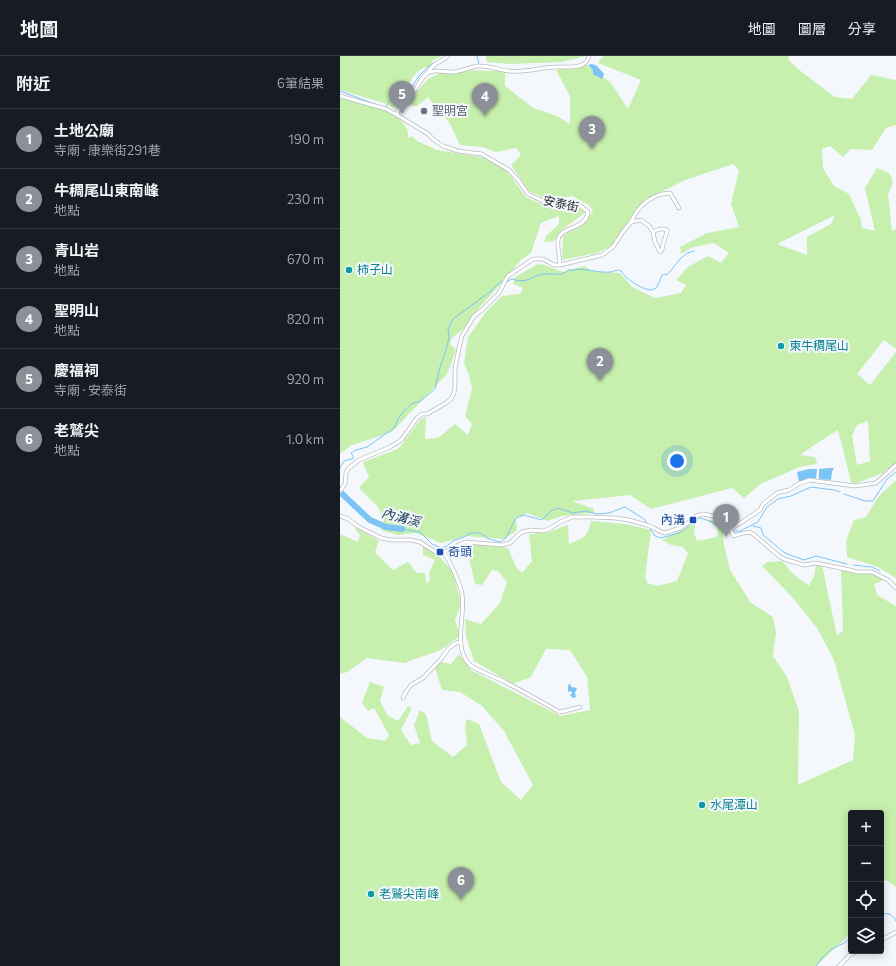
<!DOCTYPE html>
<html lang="zh-TW">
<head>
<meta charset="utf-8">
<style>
  body { margin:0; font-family:Commissioner,"Noto Sans TC",sans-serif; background:#20242c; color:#f1f3f6 }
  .controls { position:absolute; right:12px; bottom:12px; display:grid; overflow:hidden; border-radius:4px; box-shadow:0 2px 10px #0003 }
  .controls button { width:36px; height:36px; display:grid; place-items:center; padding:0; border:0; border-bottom:1px solid #363941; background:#171b24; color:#f1f3f6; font:20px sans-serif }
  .you { position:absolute; left:337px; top:405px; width:14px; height:14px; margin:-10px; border:3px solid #fff; border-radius:50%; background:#1a73e8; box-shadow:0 0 0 6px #1a73e833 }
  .badge { display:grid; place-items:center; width:26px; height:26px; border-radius:50%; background:#8c9099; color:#fff; font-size:13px; font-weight:700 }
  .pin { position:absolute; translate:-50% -33px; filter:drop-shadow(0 1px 2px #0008) }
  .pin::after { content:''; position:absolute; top:21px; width:14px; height:12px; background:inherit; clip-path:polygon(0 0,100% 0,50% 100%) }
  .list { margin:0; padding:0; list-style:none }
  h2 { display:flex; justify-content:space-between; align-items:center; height:52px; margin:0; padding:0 16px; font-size:17px }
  h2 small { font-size:13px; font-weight:400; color:#9ea1a6 }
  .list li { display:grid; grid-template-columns:26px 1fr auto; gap:12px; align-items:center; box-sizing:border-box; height:60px; padding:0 16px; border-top:1px solid #363941 }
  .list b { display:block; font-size:15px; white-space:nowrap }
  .list p { margin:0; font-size:13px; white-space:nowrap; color:#9ea1a6 }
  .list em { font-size:13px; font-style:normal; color:#9ea1a6 }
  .icon { flex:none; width:22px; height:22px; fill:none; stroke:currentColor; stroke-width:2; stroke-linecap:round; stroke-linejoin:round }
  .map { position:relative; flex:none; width:556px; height:910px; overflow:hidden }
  header { display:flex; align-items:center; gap:24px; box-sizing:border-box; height:56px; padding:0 20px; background:#171b24; border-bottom:1px solid #363941 }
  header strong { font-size:19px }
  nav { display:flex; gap:22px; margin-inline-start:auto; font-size:14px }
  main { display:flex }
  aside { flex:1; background:#171b24 }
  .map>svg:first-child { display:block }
  .green { fill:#c7efae; fill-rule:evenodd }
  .water { fill:#7bc4f5 }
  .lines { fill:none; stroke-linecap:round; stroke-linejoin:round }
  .stream { stroke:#7bc4f5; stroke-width:1 }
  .river { stroke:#7bc4f5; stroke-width:6 }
  .minor-casing { stroke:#b8bcc0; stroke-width:4.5 }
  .minor { stroke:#fff; stroke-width:3 }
  .worship-dot { fill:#6b7280; stroke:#f4f8fd; stroke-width:1.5 }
  .culture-dot { fill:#0f9aa8; stroke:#f4f8fd; stroke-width:1.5 }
  .transit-dot { fill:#1a4fb4; stroke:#f4f8fd; stroke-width:1.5 }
  .labels { text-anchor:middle; stroke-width:4; stroke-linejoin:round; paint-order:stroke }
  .worship-label { font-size:12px; fill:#5b616d; stroke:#f4f8fd; text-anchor:start }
  .street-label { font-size:12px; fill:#242527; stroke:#f4f8fd }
  .culture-label { font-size:12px; fill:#0d838f; stroke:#f4f8fd; text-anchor:start }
  .transit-label { font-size:12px; fill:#164399; stroke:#f4f8fd; text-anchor:end }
  .water-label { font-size:13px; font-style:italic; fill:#19394d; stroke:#f4f8fd }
</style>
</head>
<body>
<header>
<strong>地圖</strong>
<nav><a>地圖</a><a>圖層</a><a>分享</a></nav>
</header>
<main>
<aside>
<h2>附近<small>6筆結果</small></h2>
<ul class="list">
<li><span class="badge">1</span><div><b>土地公廟</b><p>寺廟 · 康樂街291巷</p></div><em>190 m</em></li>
<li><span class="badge">2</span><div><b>牛稠尾山東南峰</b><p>地點</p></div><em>230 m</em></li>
<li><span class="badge">3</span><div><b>青山岩</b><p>地點</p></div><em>670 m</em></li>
<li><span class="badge">4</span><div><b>聖明山</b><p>地點</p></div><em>820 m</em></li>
<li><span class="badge">5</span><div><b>慶福祠</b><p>寺廟 · 安泰街</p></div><em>920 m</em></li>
<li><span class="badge">6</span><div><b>老鷲尖</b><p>地點</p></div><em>1.0 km</em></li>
</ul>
</aside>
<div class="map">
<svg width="556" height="910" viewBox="0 0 556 910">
  <rect width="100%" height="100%" fill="#f4f8fd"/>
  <g class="green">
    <path d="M 0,0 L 102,0 L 92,5 L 88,13 L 85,11 C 77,15 69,23 69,32 L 61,39 L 55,53 L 44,47 L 0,34 Z"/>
    <polygon points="146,0 246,0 222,6 170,8 147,6"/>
    <path d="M 263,0 L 448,0 L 449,5 L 463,17 L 495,41 L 512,43 L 531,19 L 556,24 L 556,69 L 546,72 L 532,94 L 511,93 L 503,101 L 490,90 L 482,93 L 483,112 L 494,130 L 509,138 L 521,164 L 522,172 L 535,175 L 525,132 L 537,112 L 549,117 L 553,126 L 548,139 L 552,175 L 556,173 L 556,293 L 544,284 L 517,318 L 530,329 L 556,296 L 556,411 L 553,413 L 512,429 L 498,374 L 476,388 L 460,399 L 475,401 L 477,408 L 459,411 L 437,421 L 422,427 L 404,442 L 392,432 L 311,453 L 290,439 L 232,445 L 254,453 L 254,457 L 222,460 L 208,465 L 187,457 L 176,462 L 177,475 L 163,483 L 127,480 L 101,487 L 76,477 L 57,479 L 41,474 L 44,463 L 38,451 L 19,432 L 29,421 L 23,406 L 58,393 L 81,363 L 86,361 L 85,383 L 98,382 L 115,368 L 128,379 L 132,368 L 125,360 L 132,333 L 129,319 L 124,307 L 128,281 L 146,256 L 162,240 L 180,238 L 183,232 L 173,228 L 175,221 L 198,208 L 205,209 L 223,216 L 244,210 L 254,216 L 280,217 L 292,231 L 315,242 L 341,237 L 346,229 L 336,224 L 348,211 L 368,200 L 381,207 L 389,197 L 374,187 L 353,191 L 341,198 L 340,191 L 367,177 L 399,171 L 391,148 L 399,114 L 393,108 L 345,124 L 307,143 L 284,171 L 271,190 L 257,197 L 222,204 L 223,180 C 234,173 246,167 253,155 L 249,149 L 232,140 L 220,143 L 202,141 L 189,135 L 171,109 L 181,99 L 176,92 L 156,96 L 142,91 L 120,89 L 109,66 L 98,55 L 88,41 L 76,51 L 67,47 L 88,23 L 107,14 L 165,15 L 165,30 L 193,52 L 217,60 L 230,68 L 230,40 L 216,14 L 245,8 L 271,27 L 288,53 L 301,24 L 258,7 ZM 495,159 L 491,168 L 467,181 L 467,199 L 437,188 ZM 528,365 L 530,405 L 517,409 L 512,380 L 517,369 Z"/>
    <path d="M 0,42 C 21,47 56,51 67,73 C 68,75 68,79 68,82 L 72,80 L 77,85 L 97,94 L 147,102 L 157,106 L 170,119 L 186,141 L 204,149 L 220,149 L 230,147 L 244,152 L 246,156 L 219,176 L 214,185 L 204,186 L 206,180 L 219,168 L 219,160 L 201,167 L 191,197 L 181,204 L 157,232 L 140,251 L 123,273 L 112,282 L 110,288 L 116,294 L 107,318 L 52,376 L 12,389 L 0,398 Z"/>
    <polygon points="556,424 556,522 538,511 507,501 506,485 514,464 526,461 539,440"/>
    <path d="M 366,464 L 370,464 L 383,472 L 383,484 L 390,514 L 411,547 L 433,561 L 436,576 L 433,600 L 447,621 L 459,655 L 458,729 L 513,704 L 515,679 L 494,604 L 477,572 L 453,542 L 422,510 L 427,506 L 442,505 L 452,517 L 469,530 L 474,520 L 476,509 L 482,509 L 497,580 L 503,574 L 501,514 L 535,518 L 544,524 L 534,528 L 537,539 L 556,550 L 556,831 L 543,822 L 541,826 L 541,757 L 511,757 L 511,875 L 504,884 L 476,910 L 0,910 L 0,661 L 27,682 L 45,685 L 49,679 L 34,652 L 28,655 L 22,647 L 30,626 L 44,631 L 40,645 L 48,660 L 58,665 L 68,650 L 72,652 L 61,674 L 71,689 L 80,687 L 74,669 L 80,654 L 86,658 L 92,685 L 113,701 L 127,689 L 125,670 L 127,663 L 139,668 L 161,726 L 181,744 L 193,729 L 164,675 L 142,650 L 120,636 L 102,634 L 95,612 L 102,606 L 111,608 L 119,598 L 131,614 L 220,660 L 250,654 L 247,621 L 230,594 L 206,593 L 191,621 L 173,628 L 134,605 L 126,581 L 125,563 L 141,568 L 160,547 L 167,526 L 158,515 L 152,514 L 142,529 L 135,528 L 126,489 L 150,489 L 168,492 L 176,511 L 182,517 L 192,505 L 189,478 L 209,476 L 228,469 L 229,488 C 245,481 247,482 251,465 L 285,468 L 311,474 L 305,521 L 307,527 L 317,530 L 337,525 L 348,497 L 343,491 L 331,489 L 322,484 L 355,467 L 354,477 L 357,485 L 377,481 L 378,471 Z"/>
    <polygon points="16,471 39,485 35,496 53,514 68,506 77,517 85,517 86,527 90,525 89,516 95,504 83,499 83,491 97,498 113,516 121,547 115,564 120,580 101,594 64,607 27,602 7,616 0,618 0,478 18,486 20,479 15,473"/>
  </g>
  <g class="water">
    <polygon points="252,8 257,10 264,18 262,23 253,18 253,14 248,9"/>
    <polygon points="488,412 494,412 492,416 491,424 479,423 479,413"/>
    <polygon points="469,413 477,413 476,422 470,422 459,426 457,416"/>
    <polygon points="230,627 231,631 237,632 235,637 236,641 233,642 230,639 232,637 231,635 228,636 228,630"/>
  </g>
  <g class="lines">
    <g class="stream">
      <polyline points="137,0 139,8"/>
      <polyline points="0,35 37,49"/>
      <polyline points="45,52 53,40 65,38 70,34 79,20 91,8 102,3"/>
      <path d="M 0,412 L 4,405 L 14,402 L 11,397 L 16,394 L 27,391 L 54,372 L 59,361 L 65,354 L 73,347 L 79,346 L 95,333 L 100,311 L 106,294 L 109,282 L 108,273 L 113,263 L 151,235 L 160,226 L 166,226 L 172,223 C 188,229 191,219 204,218 C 213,217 221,221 228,214 L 234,214 L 239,213 C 249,214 262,217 271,216 C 275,215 277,213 281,215 C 283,217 284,220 287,222 C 293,227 304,234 312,234 L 313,233 L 315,233 C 318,230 320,224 322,219 L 328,218 L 340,203 L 347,197 L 354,195"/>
      <polyline points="504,438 525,445 533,445 547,423 556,416"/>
      <polyline points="413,470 421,472 423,479 445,497 464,504 476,500 507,508"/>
      <polyline points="310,472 315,480 321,482 342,476 354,465 360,462 373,466 386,476 388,476"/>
      <polyline points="62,473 80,476 92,488 101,492 107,490 113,485 124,481 131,477 140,477 149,483 160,486 166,482 176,462 184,459 202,464 211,455 218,452 233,457 246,455 257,458 269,457 285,451 304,463 307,467"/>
      <polyline points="394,475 400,475 418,466 427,451 438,443 451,440 471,431 494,434 500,436"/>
      <polyline points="513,509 532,511 540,515"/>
      <path d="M 541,858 C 548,857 553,858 556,865"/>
      <path d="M 476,910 C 480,904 486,897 492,893 C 500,888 505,889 511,880"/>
    </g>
    <polyline class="river" points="0,436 30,464 46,471 62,473"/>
    <g class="minor-casing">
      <g id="minor">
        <path d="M 88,17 C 95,4 100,8 108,0"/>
        <path d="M 0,40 L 46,53 L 57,59 L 88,78 L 94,84 L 103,90 L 118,95 L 142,98 L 145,100 L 169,114 L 179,125 L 188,138 L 205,146 L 212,148 L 223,147 L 241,150 L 248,156 C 246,174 220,170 218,184 C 217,191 220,202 220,209"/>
        <path d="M 57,59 C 58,55 59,51 61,47 C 64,44 68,42 71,39 C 77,33 80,23 87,17 C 95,12 106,17 114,16 C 122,15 130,11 138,10 C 148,9 159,14 169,15 C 185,17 201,11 217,11 C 226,11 234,12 242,9 C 246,7 248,4 249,0"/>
        <path d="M 291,166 C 299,149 311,138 330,137 L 332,140 L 339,152"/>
        <path d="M 0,435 L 5,428 L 6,417 L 8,413 L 14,408 L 19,404 L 50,391 L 58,386 L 62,383 L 77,362 L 82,358 L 87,358 L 106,347 L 111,343 L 114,337 L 115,331 L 115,312 L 119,292 L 122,280 L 134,260 L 142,254 L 159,237 L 165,225 L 168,220 L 193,203 L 203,203 L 214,209 L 220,209 L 262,199 L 273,191 L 282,177 L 291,166 L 301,164 L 309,170 L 313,176 L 315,186 L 320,196 L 322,194 L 323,188 L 327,176 L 327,174 C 322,172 317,173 313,176"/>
        <polyline points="0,460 8,463 19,471 41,482 51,484 71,484 80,486 97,497 104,496 125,486 162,489 170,487 177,480 182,476 191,474 203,475 211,472 220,466 232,461 252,461 275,462 289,464 307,469 314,472 319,475 325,477 340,472 352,464 356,460 363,458 373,460 379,464 390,474 420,454 423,448 437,437 449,434 458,428 469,424 515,430 536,427 556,409"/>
        <path d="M 390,474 L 394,480 C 400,478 406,475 412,477 L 439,500 L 444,503 L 464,509 L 476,507 L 510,514 L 517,516 L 532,516 L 548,524 L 556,532"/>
        <path d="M 104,496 C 111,509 119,523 122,538 C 126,560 112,591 130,609 C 135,613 156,622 163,625 C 182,635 201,645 219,656 L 225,655 L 240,651"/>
        <polyline points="63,642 66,636 71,629 83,622 101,603 109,592 116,587 121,586"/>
        <polyline points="541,884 556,876"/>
        <polyline points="499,910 510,899 519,895"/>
      </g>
    </g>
    <use href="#minor" class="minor"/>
  </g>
  <circle class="worship-dot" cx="84" cy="55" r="4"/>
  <g class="culture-dot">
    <circle cx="9" cy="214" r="4"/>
    <circle cx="441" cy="290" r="4"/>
    <circle cx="362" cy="749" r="4"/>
    <circle cx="31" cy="838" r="4"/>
  </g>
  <g class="transit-dot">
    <rect x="349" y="460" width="8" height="8" rx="2"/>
    <rect x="96" y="492" width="8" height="8" rx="2"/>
  </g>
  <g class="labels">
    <g class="worship-label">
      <text x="92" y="59">聖明宮</text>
    </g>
    <g class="street-label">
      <text transform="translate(221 148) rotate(12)" y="4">安泰街</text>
    </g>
    <g class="culture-label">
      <text x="17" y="218">柿子山</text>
      <text x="449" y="294">東牛稠尾山</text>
      <text x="370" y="753">水尾潭山</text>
      <text x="39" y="842">老鷲尖南峰</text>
    </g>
    <g class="transit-label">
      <text x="345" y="468">內溝</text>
      <text x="108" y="500" text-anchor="start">奇頭</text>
    </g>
    <g class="water-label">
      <text transform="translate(61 461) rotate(15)" y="5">內溝溪</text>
    </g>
  </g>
</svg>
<div class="controls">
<button>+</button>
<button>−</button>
<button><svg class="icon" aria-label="locate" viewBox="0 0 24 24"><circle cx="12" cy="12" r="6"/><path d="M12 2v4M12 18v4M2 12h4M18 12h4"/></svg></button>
<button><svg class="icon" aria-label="layers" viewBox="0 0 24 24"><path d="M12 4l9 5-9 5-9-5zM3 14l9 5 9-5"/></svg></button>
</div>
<div class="you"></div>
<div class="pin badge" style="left:386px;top:481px">1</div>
<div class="pin badge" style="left:260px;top:325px">2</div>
<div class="pin badge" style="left:252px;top:93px">3</div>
<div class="pin badge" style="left:145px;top:60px">4</div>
<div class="pin badge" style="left:62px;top:58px">5</div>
<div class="pin badge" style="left:121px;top:844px">6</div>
</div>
</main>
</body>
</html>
